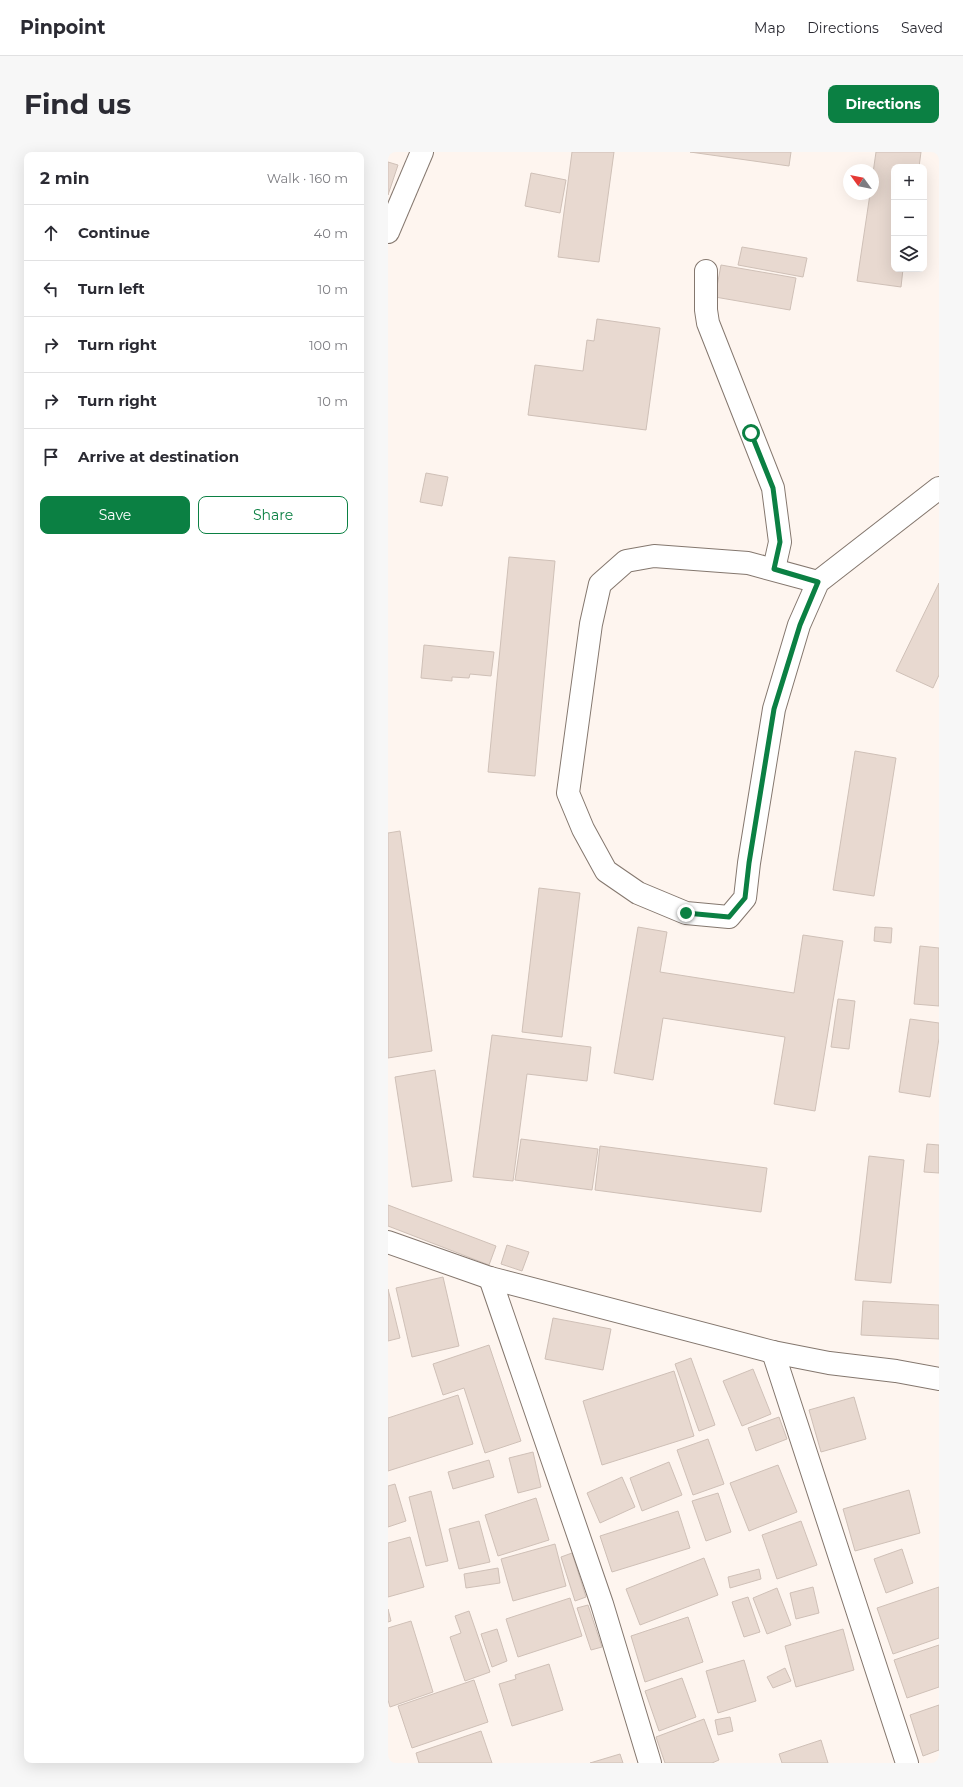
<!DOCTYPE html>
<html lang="en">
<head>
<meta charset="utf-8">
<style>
  body { margin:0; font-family:Montserrat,sans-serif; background:#f7f7f7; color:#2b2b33 }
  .controls { position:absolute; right:12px; top:12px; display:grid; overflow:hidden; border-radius:8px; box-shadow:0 4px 16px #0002 }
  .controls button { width:36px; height:36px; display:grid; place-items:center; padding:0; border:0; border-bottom:1px solid #e1e1e2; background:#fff; color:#2b2b33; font:20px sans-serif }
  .compass { position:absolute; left:455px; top:12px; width:36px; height:36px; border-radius:50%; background:#fff; box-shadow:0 4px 16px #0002; rotate:303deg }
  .stop { position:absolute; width:12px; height:12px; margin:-9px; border:3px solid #0b8043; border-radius:50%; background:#fff }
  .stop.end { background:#0b8043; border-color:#fff; box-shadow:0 1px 4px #0008 }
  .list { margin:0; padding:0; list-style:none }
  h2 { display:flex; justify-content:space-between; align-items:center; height:52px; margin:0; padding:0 16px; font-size:17px }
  h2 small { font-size:13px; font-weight:400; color:#7c7c81 }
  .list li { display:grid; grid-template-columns:26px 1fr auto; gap:12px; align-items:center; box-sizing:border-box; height:56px; padding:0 16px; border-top:1px solid #e1e1e2 }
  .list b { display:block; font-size:15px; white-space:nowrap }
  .list em { font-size:13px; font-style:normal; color:#7c7c81 }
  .actions { display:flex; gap:8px; padding:12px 16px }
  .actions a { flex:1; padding:9px 0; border:1px solid #0b8043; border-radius:8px; text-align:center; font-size:14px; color:#0b8043 }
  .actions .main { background:#0b8043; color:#fff }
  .icon { flex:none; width:22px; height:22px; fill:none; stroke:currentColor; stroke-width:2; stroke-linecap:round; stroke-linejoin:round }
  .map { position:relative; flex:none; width:551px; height:1611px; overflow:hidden; border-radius:8px }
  header { display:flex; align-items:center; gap:24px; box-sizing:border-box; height:56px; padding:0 20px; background:#fff; border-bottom:1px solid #e1e1e2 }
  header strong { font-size:19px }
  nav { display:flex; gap:22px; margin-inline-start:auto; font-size:14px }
  .intro { display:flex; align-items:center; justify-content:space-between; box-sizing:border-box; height:96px; padding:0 24px }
  h1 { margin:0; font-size:28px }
  .button { padding:10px 18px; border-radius:8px; background:#0b8043; color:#fff; font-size:14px; font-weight:700 }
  main { display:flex; gap:24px; padding:0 24px }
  aside { flex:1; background:#fff; border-radius:8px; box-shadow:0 4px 16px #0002 }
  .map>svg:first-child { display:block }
  .building { fill:#e8d9d0; stroke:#cfc0b7 }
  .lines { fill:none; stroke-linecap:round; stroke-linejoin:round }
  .street-casing { stroke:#84776e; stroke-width:24 }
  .street { stroke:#fff; stroke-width:22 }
  .route { stroke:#0b8043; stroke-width:5 }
</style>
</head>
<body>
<header>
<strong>Pinpoint</strong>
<nav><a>Map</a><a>Directions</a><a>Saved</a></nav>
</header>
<div class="intro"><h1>Find us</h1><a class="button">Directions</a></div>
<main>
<aside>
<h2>2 min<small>Walk · 160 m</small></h2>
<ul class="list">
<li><svg class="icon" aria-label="ahead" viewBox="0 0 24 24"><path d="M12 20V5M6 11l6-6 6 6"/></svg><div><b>Continue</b></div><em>40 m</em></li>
<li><svg class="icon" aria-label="left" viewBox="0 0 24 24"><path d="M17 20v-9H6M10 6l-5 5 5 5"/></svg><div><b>Turn left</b></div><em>10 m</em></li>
<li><svg class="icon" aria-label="right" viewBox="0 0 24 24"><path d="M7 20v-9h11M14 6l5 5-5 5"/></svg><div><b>Turn right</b></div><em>100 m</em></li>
<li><svg class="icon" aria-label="right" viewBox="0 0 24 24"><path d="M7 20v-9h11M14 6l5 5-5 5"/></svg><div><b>Turn right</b></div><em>10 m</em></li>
<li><svg class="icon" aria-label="arrive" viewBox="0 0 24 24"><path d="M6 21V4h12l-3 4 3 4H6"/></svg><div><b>Arrive at destination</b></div></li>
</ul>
<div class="actions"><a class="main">Save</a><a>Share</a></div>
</aside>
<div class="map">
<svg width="551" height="1611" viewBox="0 0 551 1611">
  <rect width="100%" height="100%" fill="#fef5ef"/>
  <g class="building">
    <polygon points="184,0 226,0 211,110 170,105"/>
    <polygon points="302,0 403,0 401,14"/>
    <polygon points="488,0 533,0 531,15 506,15 506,117 515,117 513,135 469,129 482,42 485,42 485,21"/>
    <polygon points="0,10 10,13 0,43"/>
    <polygon points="143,21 178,28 172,61 137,54"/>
    <polygon points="354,95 419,106 415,125 350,113"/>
    <polygon points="333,113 408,126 402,158 327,145"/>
    <polygon points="209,167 272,176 258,278 140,263 147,213 195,219 199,188 206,189"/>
    <polygon points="38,321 60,325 54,354 32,350"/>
    <polygon points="121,405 167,409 147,624 100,620"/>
    <polygon points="551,431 551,523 545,536 508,519"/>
    <polygon points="36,493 106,500 103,524 82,522 81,526 64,525 64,529 33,526"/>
    <polygon points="467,599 508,606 486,744 445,738"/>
    <polygon points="12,679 44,899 0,906 0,681"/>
    <polygon points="151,736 192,741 174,885 134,880"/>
    <polygon points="250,775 279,780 272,820 406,841 415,783 455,789 427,959 386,952 397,885 275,866 265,928 226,921"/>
    <polygon points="487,775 504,776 503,791 486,789"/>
    <polygon points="532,794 551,796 551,854 526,852"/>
    <polygon points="450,847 467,849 461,897 443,895"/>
    <polygon points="522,867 551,871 551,886 542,945 511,940"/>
    <polygon points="104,883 203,895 199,929 139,922 125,1029 85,1025"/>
    <polygon points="47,918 64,1029 24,1035 7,925"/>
    <polygon points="133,987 210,997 204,1038 127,1028"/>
    <polygon points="539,992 551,993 551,1021 536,1020"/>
    <polygon points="212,994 379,1016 373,1060 207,1038"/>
    <polygon points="481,1004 516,1008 503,1131 467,1128"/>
    <polygon points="0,1053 108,1094 101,1113 0,1074"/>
    <polygon points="119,1093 141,1100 134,1119 113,1112"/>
    <polygon points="55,1125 71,1194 24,1205 8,1136"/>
    <polygon points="0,1137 12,1186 0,1189"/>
    <polygon points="475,1149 551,1153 551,1187 473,1183"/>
    <polygon points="165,1166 223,1177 215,1218 157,1207"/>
    <polygon points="101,1193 133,1289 97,1301 76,1236 55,1243 45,1212"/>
    <polygon points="303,1206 327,1273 311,1279 287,1212"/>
    <polygon points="365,1217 383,1262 354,1274 335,1229"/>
    <polygon points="286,1219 306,1284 214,1313 195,1249"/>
    <polygon points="70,1243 85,1292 0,1319 0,1266"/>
    <polygon points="466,1245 478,1287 433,1300 421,1258"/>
    <polygon points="391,1265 399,1287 368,1299 360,1276"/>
    <polygon points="320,1287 336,1332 305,1343 289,1298"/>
    <polygon points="145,1300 153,1335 130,1341 121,1306"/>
    <polygon points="101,1308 106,1325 65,1337 60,1320"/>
    <polygon points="281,1310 294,1343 254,1359 242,1326"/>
    <polygon points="390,1313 409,1360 361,1379 342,1331"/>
    <polygon points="234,1325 247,1355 212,1371 199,1341"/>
    <polygon points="7,1332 18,1369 0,1375 0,1334"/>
    <polygon points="521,1338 532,1381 467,1399 455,1357"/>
    <polygon points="43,1339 60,1409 38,1414 21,1345"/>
    <polygon points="330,1341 343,1380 318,1389 304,1349"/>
    <polygon points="148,1346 161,1388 110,1404 97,1363"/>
    <polygon points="290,1359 302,1396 224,1420 212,1384"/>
    <polygon points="91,1369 102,1410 71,1417 61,1377"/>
    <polygon points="413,1369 429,1413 389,1427 374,1383"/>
    <polygon points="22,1385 36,1435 0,1445 0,1391"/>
    <polygon points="167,1392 178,1434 125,1449 113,1407"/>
    <polygon points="514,1397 525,1431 498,1441 486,1407"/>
    <polygon points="184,1401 198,1445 187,1449 173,1405"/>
    <polygon points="316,1406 330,1443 252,1473 238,1437"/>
    <polygon points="110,1416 112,1431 78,1436 76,1422"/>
    <polygon points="371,1417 373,1427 342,1436 340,1425"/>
    <polygon points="425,1435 431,1461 408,1467 402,1441"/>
    <polygon points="551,1435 551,1486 505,1502 489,1456"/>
    <polygon points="389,1436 403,1473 379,1482 365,1446"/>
    <polygon points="360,1445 372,1480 356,1485 344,1450"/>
    <polygon points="182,1446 194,1484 130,1505 118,1467"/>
    <polygon points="200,1453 214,1495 203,1498 189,1456"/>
    <polygon points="0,1457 3,1469 0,1470"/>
    <polygon points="81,1459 102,1520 77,1529 62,1485 73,1481 67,1464"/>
    <polygon points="300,1465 315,1510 257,1530 243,1484"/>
    <polygon points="23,1469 45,1540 2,1555 0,1548 0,1476"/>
    <polygon points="109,1477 119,1509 104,1515 93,1482"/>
    <polygon points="455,1477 466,1518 408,1535 397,1494"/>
    <polygon points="551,1493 551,1535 519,1546 506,1508"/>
    <polygon points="356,1508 368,1549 330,1561 318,1519"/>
    <polygon points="161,1512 175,1558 124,1574 111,1532 128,1527 127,1523"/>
    <polygon points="397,1516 403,1529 385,1536 379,1525"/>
    <polygon points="294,1526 308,1565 271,1579 257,1539"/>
    <polygon points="86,1528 100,1570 24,1596 10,1554"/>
    <polygon points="551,1553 551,1598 535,1604 522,1563"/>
    <polygon points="342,1565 345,1579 330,1583 327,1568"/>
    <polygon points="316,1567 331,1608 324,1611 277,1611 268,1585"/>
    <polygon points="93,1579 104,1611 31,1611 28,1601"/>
    <polygon points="433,1588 440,1611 394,1611 391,1602"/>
    <polygon points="232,1602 235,1611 202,1611"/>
  </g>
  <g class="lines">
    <g class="street-casing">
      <g id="street">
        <polyline points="0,80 34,0"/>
        <polyline points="318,119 318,158 320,171 385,336 392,390 386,417"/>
        <polyline points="430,430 360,411 266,404 238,409 212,432 203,472 180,641 195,677 218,719 250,741 298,761 341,765 357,746 361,711 386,557 411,473 430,430 551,336"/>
        <polyline points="0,1090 102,1126 385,1200 441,1211 508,1219 551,1227"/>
        <polyline points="102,1126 214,1452 262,1611"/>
        <polyline points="385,1200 519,1611"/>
      </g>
    </g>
    <use href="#street" class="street"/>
  </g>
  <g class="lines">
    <polyline class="route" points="298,761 341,765 357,746 361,711 386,557 412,473 430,430 386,417 392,390 385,336 363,281"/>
  </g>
</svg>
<div class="controls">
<button>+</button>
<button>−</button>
<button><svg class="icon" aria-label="layers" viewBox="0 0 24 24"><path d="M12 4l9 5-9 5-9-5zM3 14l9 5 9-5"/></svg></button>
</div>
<svg class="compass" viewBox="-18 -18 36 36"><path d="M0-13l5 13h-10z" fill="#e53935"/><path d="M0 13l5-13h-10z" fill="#7c7c81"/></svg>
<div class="stop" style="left:363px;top:281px"></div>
<div class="stop end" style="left:298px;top:761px"></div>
</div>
</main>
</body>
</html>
